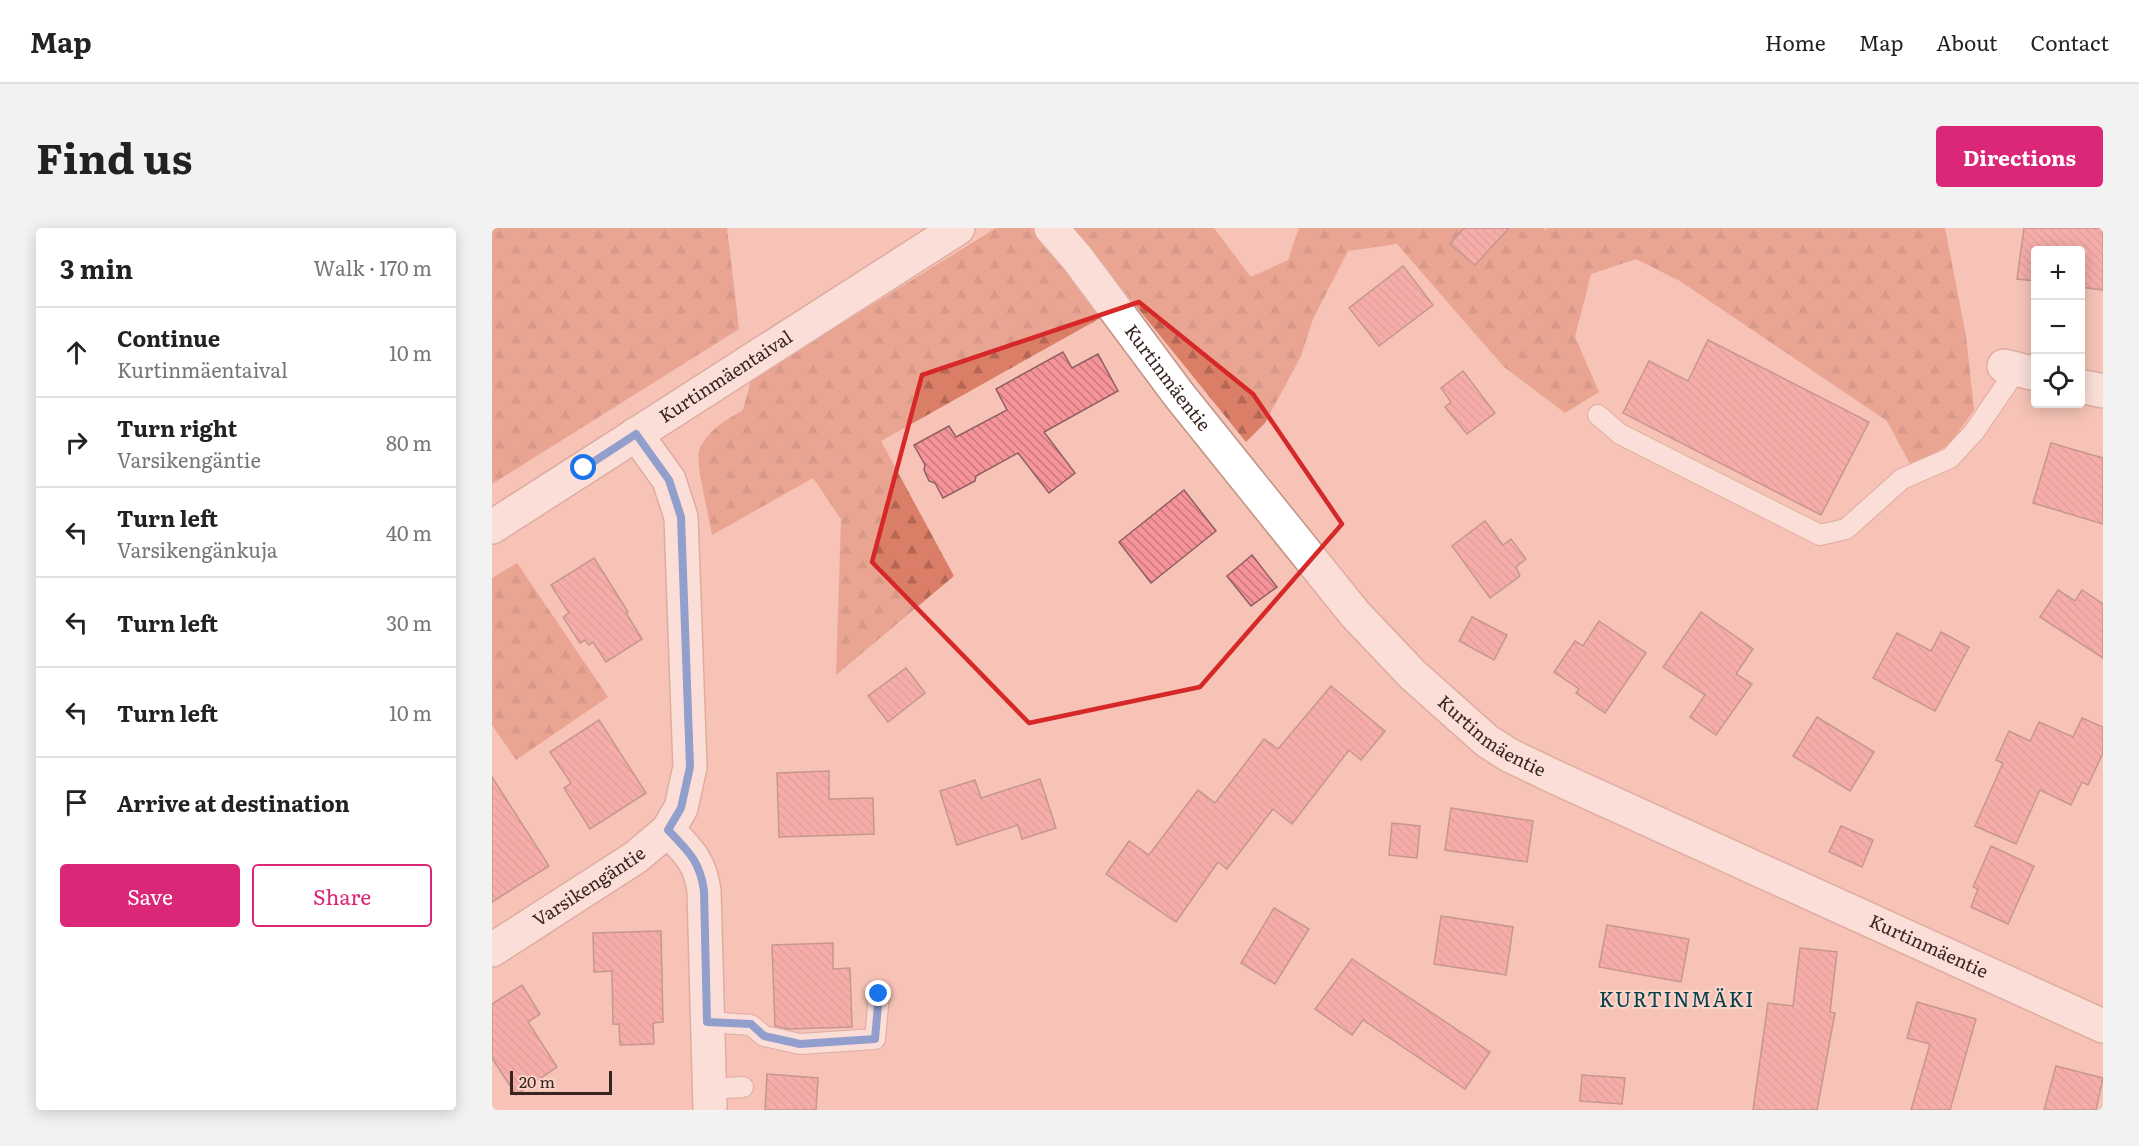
<!DOCTYPE html>
<html lang="en">
<head>
<meta charset="utf-8">
<style>
  body { margin:0; font-family:Literata,serif; background:#f2f2f2; color:#222 }
  .controls { position:absolute; right:18px; top:18px; display:grid; overflow:hidden; border-radius:6px; box-shadow:0 3px 15px #0003 }
  .controls button { width:54px; height:54px; display:grid; place-items:center; padding:0; border:0; border-bottom:2px solid #e0e0e0; background:#fff; color:#222; font:30px sans-serif }
  .scale { position:absolute; left:18px; bottom:15px; width:102px; box-sizing:border-box; padding-left:6px; border:3px solid #382520; border-top:0; font-size:16px; line-height:21px; white-space:nowrap; color:#382520; -webkit-text-stroke:4px #fcd3c8; paint-order:stroke }
  .stop { position:absolute; width:18px; height:18px; margin:-14px; border:4px solid #1a73e8; border-radius:50%; background:#fff }
  .stop.end { background:#1a73e8; border-color:#fff; box-shadow:0 2px 6px #0008 }
  .list { margin:0; padding:0; list-style:none }
  h2 { display:flex; justify-content:space-between; align-items:center; height:78px; margin:0; padding:0 24px; font-size:26px }
  h2 small { font-size:20px; font-weight:400; color:#767676 }
  .list li { display:grid; grid-template-columns:39px 1fr auto; gap:18px; align-items:center; box-sizing:border-box; height:90px; padding:0 24px; border-top:2px solid #e0e0e0 }
  .list b { display:block; font-size:22px; white-space:nowrap }
  .list p { margin:0; font-size:20px; white-space:nowrap; color:#767676 }
  .list em { font-size:20px; font-style:normal; color:#767676 }
  .actions { display:flex; gap:12px; padding:18px 24px }
  .actions a { flex:1; padding:14px 0; border:2px solid #db2777; border-radius:6px; text-align:center; font-size:21px; color:#db2777 }
  .actions .main { background:#db2777; color:#fff }
  .icon { flex:none; width:33px; height:33px; fill:none; stroke:currentColor; stroke-width:2; stroke-linecap:round; stroke-linejoin:round }
  .map { position:relative; flex:none; width:1611px; height:882px; overflow:hidden; border-radius:6px }
  header { display:flex; align-items:center; gap:36px; box-sizing:border-box; height:84px; padding:0 30px; background:#fff; border-bottom:2px solid #e0e0e0 }
  header strong { font-size:28px }
  nav { display:flex; gap:33px; margin-inline-start:auto; font-size:21px }
  .intro { display:flex; align-items:center; justify-content:space-between; box-sizing:border-box; height:144px; padding:0 36px }
  h1 { margin:0; font-size:42px }
  .button { padding:15px 27px; border-radius:6px; background:#db2777; color:#fff; font-size:21px; font-weight:700 }
  main { display:flex; gap:36px; padding:0 36px }
  aside { flex:1; background:#fff; border-radius:6px; box-shadow:0 3px 15px #0003 }
  .map>svg:first-child { display:block }
  .forest { fill:url(#forest-firs) }
  .building { fill:url(#building-back-hatch); stroke:#8e5f63; stroke-width:1.5 }
  .lines { fill:none; stroke-linecap:round; stroke-linejoin:round }
  .service-casing { stroke:#c29286; stroke-width:22 }
  .minor-casing { stroke:#c29286; stroke-width:36 }
  .service { stroke:#fff; stroke-width:20 }
  .minor { stroke:#fff; stroke-width:33 }
  .route { stroke:#1a73e8; stroke-width:8 }
  .marked { fill:none; stroke:#d62828; stroke-width:4.5; stroke-linejoin:round }
  .labels { text-anchor:middle; stroke-width:4.5; stroke-linejoin:round; paint-order:stroke }
  .street-label { font-size:18px; fill:#382520; stroke:#fcd3c8 }
  .neighbourhood-label { font-size:20px; letter-spacing:1.5px; fill:#03414d; stroke:#fcd3c8 }
</style>
</head>
<body>
<header>
<strong>Map</strong>
<nav><a>Home</a><a>Map</a><a>About</a><a>Contact</a></nav>
</header>
<div class="intro"><h1>Find us</h1><a class="button">Directions</a></div>
<main>
<aside>
<h2>3 min<small>Walk · 170 m</small></h2>
<ul class="list">
<li><svg class="icon" aria-label="ahead" viewBox="0 0 24 24"><path d="M12 20V5M6 11l6-6 6 6"/></svg><div><b>Continue</b><p>Kurtinmäentaival</p></div><em>10 m</em></li>
<li><svg class="icon" aria-label="right" viewBox="0 0 24 24"><path d="M7 20v-9h11M14 6l5 5-5 5"/></svg><div><b>Turn right</b><p>Varsikengäntie</p></div><em>80 m</em></li>
<li><svg class="icon" aria-label="left" viewBox="0 0 24 24"><path d="M17 20v-9H6M10 6l-5 5 5 5"/></svg><div><b>Turn left</b><p>Varsikengänkuja</p></div><em>40 m</em></li>
<li><svg class="icon" aria-label="left" viewBox="0 0 24 24"><path d="M17 20v-9H6M10 6l-5 5 5 5"/></svg><div><b>Turn left</b></div><em>30 m</em></li>
<li><svg class="icon" aria-label="left" viewBox="0 0 24 24"><path d="M17 20v-9H6M10 6l-5 5 5 5"/></svg><div><b>Turn left</b></div><em>10 m</em></li>
<li><svg class="icon" aria-label="arrive" viewBox="0 0 24 24"><path d="M6 21V4h12l-3 4 3 4H6"/></svg><div><b>Arrive at destination</b></div></li>
</ul>
<div class="actions"><a class="main">Save</a><a>Share</a></div>
</aside>
<div class="map">
<svg width="1611" height="882" viewBox="0 0 1611 882">
  <defs>
    <pattern id="forest-firs" width="22" height="20" patternUnits="userSpaceOnUse" patternTransform="scale(1.5)"><rect width="22" height="20" fill="#db7e67"/><path d="M5 1l3.5 6h-7zM16 11l3.5 6h-7z" fill="#b36754"/></pattern>
    <pattern id="building-back-hatch" width="6" height="6" patternUnits="userSpaceOnUse" patternTransform="scale(1.5)"><rect width="6" height="6" fill="#f7939b"/><path d="M-1 5l2 2M0 0l6 6M5-1l2 2" fill="none" stroke="#c9787e"/></pattern>
  </defs>
  <rect width="100%" height="100%" fill="#f6c3b6"/>
  <g class="forest">
    <polygon points="0,0 235,0 247,101 0,256"/>
    <path d="M 504,0 L 541,0 L 612,88 L 389,213 L 462,348 L 344,447 L 349,291 L 321,250 L 220,307 C 218,293 203,233 207,223 C 214,203 234,192 251,182 L 259,152 Z"/>
    <polygon points="581,0 722,0 759,49 796,32 807,0 1051,0 1053,2 1056,0 1453,0 1474,108 1482,182 1457,217 1419,238 1395,193 1188,53 1144,31 1099,46 1083,109 1107,164 1073,185 1012,139 905,16 856,23 821,91 809,128 773,195 754,214"/>
    <polygon points="25,335 116,469 24,532 0,497 0,350"/>
  </g>
  <g class="building">
    <polygon points="972,0 1017,0 983,37 958,16"/>
    <polygon points="1532,0 1611,0 1611,62 1588,59 1588,22 1544,22 1544,53 1525,51"/>
    <polygon points="911,38 941,77 887,118 857,80"/>
    <polygon points="1216,112 1377,194 1329,287 1131,185 1157,133 1196,153"/>
    <polygon points="571,124 580,140 606,126 626,163 552,204 583,245 557,265 526,225 484,248 483,253 451,270 443,255 437,253 432,242 433,237 422,217 457,198 464,209 515,182 504,161"/>
    <polygon points="971,143 1003,185 975,206 953,179 959,174 949,160"/>
    <polygon points="1559,215 1611,230 1611,296 1541,275"/>
    <polygon points="692,262 724,303 659,355 627,314"/>
    <polygon points="993,293 1011,317 1019,311 1034,331 1024,339 1028,348 998,370 960,318"/>
    <polygon points="760,327 785,359 759,378 735,348"/>
    <polygon points="102,330 136,384 134,385 150,411 114,434 101,414 97,417 93,412 88,415 71,389 77,385 59,357"/>
    <polygon points="1566,362 1583,373 1590,362 1611,376 1611,430 1548,389"/>
    <polygon points="1209,384 1261,421 1244,446 1260,456 1224,507 1198,489 1213,467 1171,439"/>
    <polygon points="980,389 1015,407 1002,432 967,413"/>
    <polygon points="1107,393 1154,425 1113,485 1084,465 1087,461 1062,444 1083,413 1091,418"/>
    <polygon points="1449,404 1477,419 1443,483 1381,450 1405,405 1439,423"/>
    <polygon points="414,440 433,465 396,494 376,468"/>
    <polygon points="839,458 893,503 869,532 857,522 800,596 781,581 735,641 726,634 684,694 614,646 637,613 657,627 706,562 723,575 772,511 786,521"/>
    <polygon points="1325,489 1382,524 1358,563 1301,528"/>
    <polygon points="1590,490 1611,499 1611,525 1596,557 1590,554 1579,577 1548,562 1524,616 1483,598 1511,535 1504,532 1517,503 1538,513 1547,494 1581,509"/>
    <polygon points="107,492 154,565 98,601 72,560 79,555 58,524"/>
    <polygon points="337,543 337,571 381,570 382,606 287,609 285,545"/>
    <polygon points="0,549 57,638 0,674"/>
    <polygon points="548,551 564,600 530,611 526,597 465,617 448,563 483,552 489,570"/>
    <polygon points="959,580 1041,593 1035,634 953,622"/>
    <polygon points="900,595 928,598 925,630 897,627"/>
    <polygon points="1349,598 1381,612 1370,639 1337,624"/>
    <polygon points="1499,618 1542,638 1516,696 1479,679 1486,661 1481,659"/>
    <polygon points="782,680 817,701 783,756 749,735"/>
    <polygon points="949,688 1021,699 1014,747 942,736"/>
    <polygon points="1115,697 1197,711 1189,754 1107,739"/>
    <polygon points="169,703 171,794 161,795 162,816 128,817 127,796 121,796 120,743 102,744 101,705"/>
    <polygon points="341,715 341,741 358,740 360,799 297,801 283,798 280,717"/>
    <polygon points="1308,720 1345,724 1338,784 1343,785 1325,882 1261,882 1276,775 1301,778"/>
    <polygon points="860,731 998,824 973,861 871,792 860,807 823,781"/>
    <polygon points="30,757 48,786 36,794 65,839 24,867 0,830 0,776"/>
    <polygon points="1425,774 1484,791 1458,882 1419,882 1438,816 1415,810"/>
    <polygon points="1564,838 1611,850 1604,882 1552,882"/>
    <polygon points="275,846 326,850 324,882 273,882"/>
    <polygon points="1090,847 1133,850 1130,876 1088,873"/>
  </g>
  <g class="lines">
    <g class="service-casing">
      <g id="service">
        <polyline points="1106,187 1128,206 1328,307 1354,301 1410,251 1458,230 1482,204 1525,141"/>
        <polyline points="215,794 259,797 272,808 308,816 383,811 387,767"/>
        <polyline points="217,861 251,859"/>
      </g>
    </g>
    <g class="minor-casing">
      <g id="minor">
        <path id="s1" d="M 559,0 L 585,30 L 687,167 L 863,386 L 921,447 L 995,513 L 1017,527 L 1065,550 L 1611,798"/>
        <polyline points="1512,138 1544,146"/>
        <polyline points="1588,158 1611,163"/>
        <path id="s2" d="M 0,299 L 466,0"/>
        <path d="M 176,602 C 196,623 208,633 212,663 L 218,881"/>
        <path id="s3" d="M 0,722 L 144,629 L 176,602 L 189,580 L 198,539 L 189,289 L 177,252 L 144,206"/>
      </g>
    </g>
    <use href="#service" class="service"/>
    <use href="#minor" class="minor"/>
  </g>
  <g class="lines">
    <path class="route" d="M 92,240 L 144,206 L 177,252 L 189,289 L 198,539 L 189,580 L 176,602 C 196,623 208,633 212,663 L 215,794 L 259,796 L 272,808 L 308,816 L 383,811 L 387,766"/>
  </g>
  <path d="M0 0H1611V882H0ZM 647,74 L 761,166 L 850,296 L 708,459 L 537,495 L 380,334 L 430,147 Z" fill="#f6c3b6" fill-opacity=".55" fill-rule="evenodd"/>
  <path class="marked" d="M 647,74 L 761,166 L 850,296 L 708,459 L 537,495 L 380,334 L 430,147 Z"/>
  <g class="labels">
    <g class="street-label">
      <text dy="6" stroke="none"><textPath href="#s2" startOffset="278">Kurtinmäentaival</textPath></text>
      <text dy="6" stroke="none"><textPath href="#s1" startOffset="190">Kurtinmäentie</textPath></text>
      <text dy="6" stroke="none"><textPath href="#s1" startOffset="676">Kurtinmäentie</textPath></text>
      <text dy="6" stroke="none"><textPath href="#s3" startOffset="116">Varsikengäntie</textPath></text>
      <text dy="6" stroke="none"><textPath href="#s1" startOffset="1162">Kurtinmäentie</textPath></text>
    </g>
    <g class="neighbourhood-label">
      <text x="1185" y="779">KURTINMÄKI</text>
    </g>
  </g>
</svg>
<div class="controls">
<button>+</button>
<button>−</button>
<button><svg class="icon" aria-label="locate" viewBox="0 0 24 24"><circle cx="12" cy="12" r="6"/><path d="M12 2v4M12 18v4M2 12h4M18 12h4"/></svg></button>
</div>
<div class="scale">20 m</div>
<div class="stop" style="left:92px;top:240px"></div>
<div class="stop end" style="left:387px;top:766px"></div>
</div>
</main>
</body>
</html>
